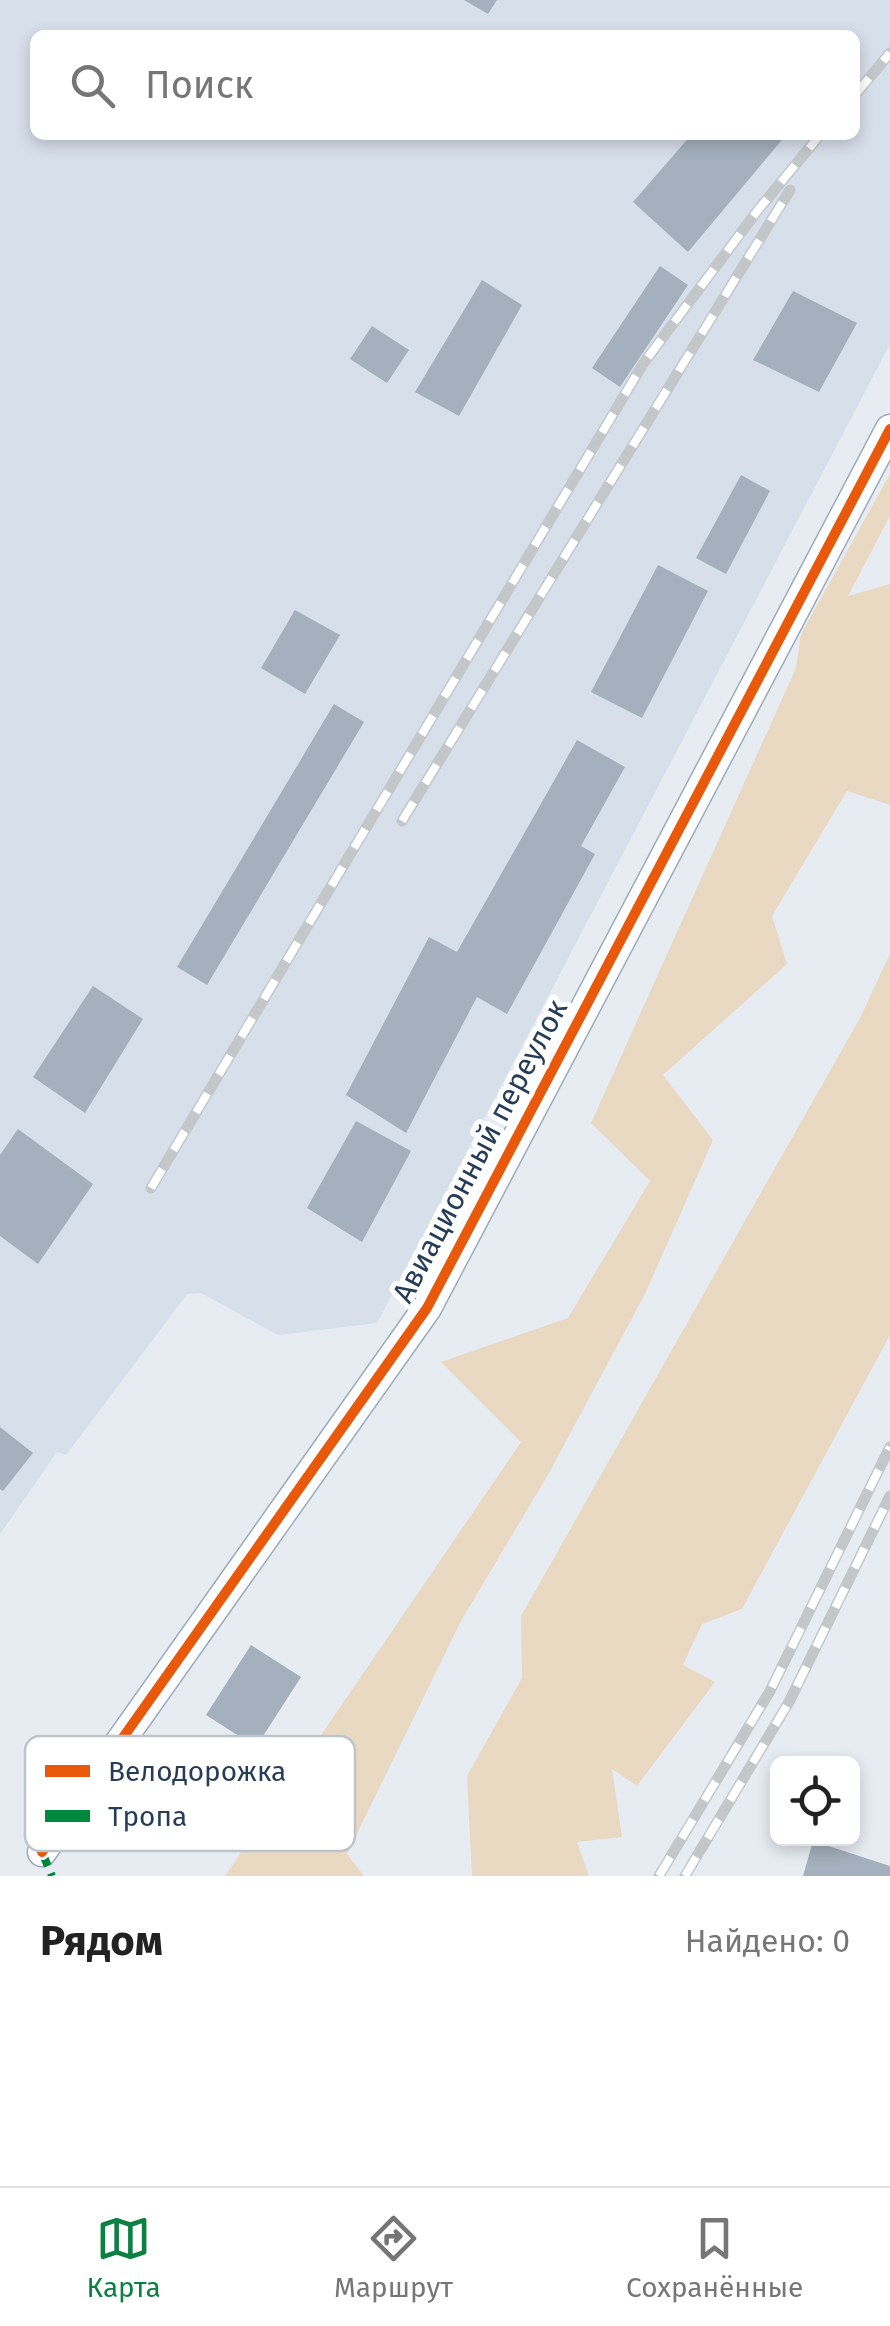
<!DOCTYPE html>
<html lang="ru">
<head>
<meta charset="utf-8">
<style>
  body { margin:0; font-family:"Fira Sans",sans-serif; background:#f2f2f2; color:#222 }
  .controls { position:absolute; right:30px; bottom:30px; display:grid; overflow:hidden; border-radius:15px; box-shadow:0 5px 15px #0003 }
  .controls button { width:90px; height:90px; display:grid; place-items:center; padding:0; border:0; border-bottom:2px solid #e0e0e0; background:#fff; color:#222; font:50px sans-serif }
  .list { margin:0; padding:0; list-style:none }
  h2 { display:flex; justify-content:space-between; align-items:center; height:130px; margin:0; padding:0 40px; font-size:42px }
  h2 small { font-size:32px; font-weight:400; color:#767676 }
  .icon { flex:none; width:55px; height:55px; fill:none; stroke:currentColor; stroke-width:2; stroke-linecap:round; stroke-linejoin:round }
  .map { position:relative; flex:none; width:890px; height:1876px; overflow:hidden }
  .search { position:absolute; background:#fff; box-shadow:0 5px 15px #0003; left:30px; right:30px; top:30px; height:110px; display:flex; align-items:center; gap:25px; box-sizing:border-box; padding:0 35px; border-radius:15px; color:#767676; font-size:38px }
  .sheet { height:310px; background:#fff }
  nav { display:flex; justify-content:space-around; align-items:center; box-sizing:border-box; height:140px; border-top:2px solid #e0e0e0; background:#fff; font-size:28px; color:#767676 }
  nav a { display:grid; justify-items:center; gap:5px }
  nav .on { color:#0b8043 }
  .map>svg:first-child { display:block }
  .built { fill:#d7dfeb; fill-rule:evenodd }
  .green { fill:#e9d9c2 }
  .building { fill:#a4b0bd }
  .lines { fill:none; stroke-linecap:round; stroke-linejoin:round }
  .minor-casing { stroke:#9fabb9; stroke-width:31 }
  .minor { stroke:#fbfcfd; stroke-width:28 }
  .rail-casing { stroke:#c4c7ca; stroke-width:11 }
  .rail { stroke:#fff; stroke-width:8; stroke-dasharray:22; stroke-linecap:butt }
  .quiet { stroke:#00873e; stroke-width:8; stroke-dasharray:15 8; stroke-linecap:butt }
  .cycleway-casing { stroke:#fff; stroke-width:16 }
  .cycleway { stroke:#e8590c; stroke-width:10 }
  .labels { text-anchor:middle; stroke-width:10; stroke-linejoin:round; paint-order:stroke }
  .street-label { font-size:30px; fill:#273c56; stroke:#fff }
  .key { fill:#fff; stroke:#bec4cc; stroke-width:2.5 }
  .key-label { font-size:28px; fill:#273c56 }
</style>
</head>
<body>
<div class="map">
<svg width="890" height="1876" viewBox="0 0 890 1876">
  <rect width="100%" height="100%" fill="#e7ecf3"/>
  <path class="built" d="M 0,0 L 890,0 L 890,344 L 377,1323 L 278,1335 L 201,1293 L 187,1294 L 66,1455 L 57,1452 L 0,1534 ZM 35,35 L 855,35 L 855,135 L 35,135 Z"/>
  <g class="green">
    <polygon points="890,474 890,516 848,596 890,584 890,805 847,791 772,916 787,964 663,1075 713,1140 645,1294 549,1473 461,1621 347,1854 364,1876 225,1876 521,1442 441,1362 568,1318 650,1181 591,1123 796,668 801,634"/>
    <polygon points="890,954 890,1335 742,1609 702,1624 683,1665 715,1682 637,1786 612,1769 622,1837 577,1842 589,1876 472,1876 467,1776 522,1678 521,1616 860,1018"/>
  </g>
  <g class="building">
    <polygon points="464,0 497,0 488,14"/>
    <polygon points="691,135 786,135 688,252 633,202"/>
    <polygon points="660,266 688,285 620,387 592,368"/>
    <polygon points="482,280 522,305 459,416 415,392"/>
    <polygon points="793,291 857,323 819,392 753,360"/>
    <polygon points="372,326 409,350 387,383 350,359"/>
    <polygon points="741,475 770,491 726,574 696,558"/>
    <polygon points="658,565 708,591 642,718 591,692"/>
    <polygon points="295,610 340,635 305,694 261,668"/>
    <polygon points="334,704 364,722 207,985 177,967"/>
    <polygon points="577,740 625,767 581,846 595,854 507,1014 477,997 406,1133 346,1095 429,937 457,952"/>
    <polygon points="93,986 143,1019 85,1113 33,1077"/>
    <polygon points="356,1121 411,1151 362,1242 307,1208"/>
    <polygon points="18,1129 93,1184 38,1264 0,1236 0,1155"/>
    <polygon points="0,1427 33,1453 3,1491 0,1489"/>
    <polygon points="251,1645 301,1677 256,1747 206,1715"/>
    <polygon points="813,1841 890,1866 890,1876 803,1876"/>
  </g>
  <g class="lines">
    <g class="minor-casing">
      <polyline id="minor" points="42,1852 427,1308 890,429"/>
    </g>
    <use href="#minor" class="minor"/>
    <g class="rail-casing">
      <g id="rail">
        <polyline points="855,95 890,53"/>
        <polyline points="402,821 790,190"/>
        <polyline points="151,1188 643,364 758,210 820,135"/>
        <polyline points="659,1876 770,1691 890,1447"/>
        <polyline points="685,1876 789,1702 890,1496"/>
      </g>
    </g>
    <use href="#rail" class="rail"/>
    <polyline class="quiet" points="42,1852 52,1876"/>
    <g class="cycleway-casing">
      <polyline id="cycleway" points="42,1852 427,1308 890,429"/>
    </g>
    <use href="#cycleway" class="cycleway"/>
  </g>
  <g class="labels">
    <g class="street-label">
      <text transform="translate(480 1151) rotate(-62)" y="10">Авиационный переулок</text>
    </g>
  </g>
  <rect x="25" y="1736" width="330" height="115" rx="15" class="key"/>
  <rect x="45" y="1765" width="45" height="12" fill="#e8590c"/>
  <rect x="45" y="1810" width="45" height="12" fill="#00873e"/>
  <g class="key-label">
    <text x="108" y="1781">Велодорожка</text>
    <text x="108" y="1826">Тропа</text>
  </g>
</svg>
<div class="controls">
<button><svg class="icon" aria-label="locate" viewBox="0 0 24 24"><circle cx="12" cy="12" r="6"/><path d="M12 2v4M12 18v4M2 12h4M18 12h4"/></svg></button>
</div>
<div class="search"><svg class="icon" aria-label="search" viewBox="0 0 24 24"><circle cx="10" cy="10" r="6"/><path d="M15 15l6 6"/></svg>Поиск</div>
</div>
<section class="sheet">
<h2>Рядом<small>Найдено: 0</small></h2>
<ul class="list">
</ul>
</section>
<nav>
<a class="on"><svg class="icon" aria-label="map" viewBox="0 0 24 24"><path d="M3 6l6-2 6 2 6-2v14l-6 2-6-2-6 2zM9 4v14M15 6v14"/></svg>Карта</a>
<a><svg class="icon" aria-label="directions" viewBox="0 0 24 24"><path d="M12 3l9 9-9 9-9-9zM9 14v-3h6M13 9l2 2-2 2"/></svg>Маршрут</a>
<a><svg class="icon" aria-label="saved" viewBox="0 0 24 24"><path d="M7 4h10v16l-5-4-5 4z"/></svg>Сохранённые</a>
</nav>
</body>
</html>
